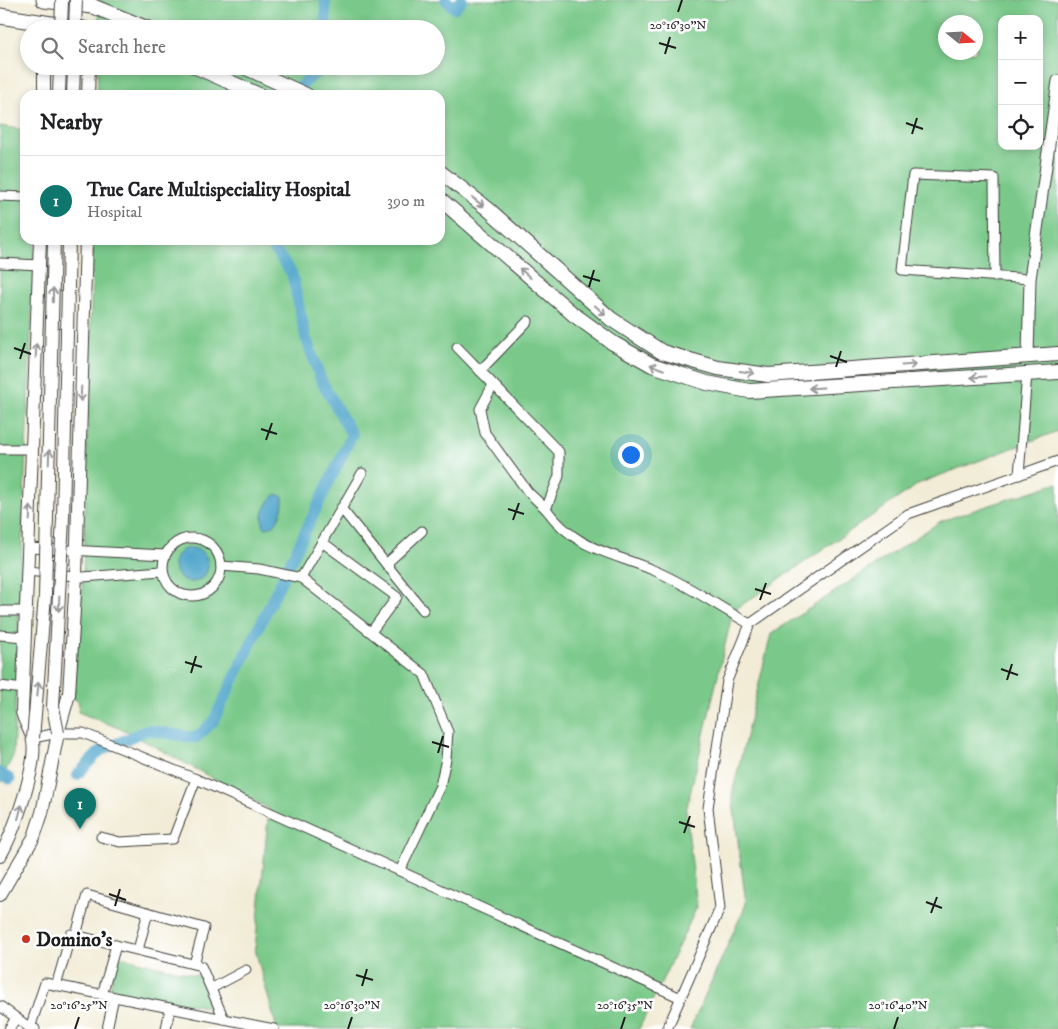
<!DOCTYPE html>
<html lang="en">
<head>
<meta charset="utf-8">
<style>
  body { margin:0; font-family:"IM FELL DW Pica",serif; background:#f6f6f6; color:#202124 }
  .controls { position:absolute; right:15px; top:15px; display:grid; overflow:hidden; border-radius:10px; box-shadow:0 2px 8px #0003 }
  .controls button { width:45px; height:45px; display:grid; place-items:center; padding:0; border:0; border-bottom:1px solid #e0e0e0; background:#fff; color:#202124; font:25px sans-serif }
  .compass { position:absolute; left:938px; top:15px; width:45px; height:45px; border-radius:50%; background:#fff; box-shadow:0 2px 8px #0003; rotate:108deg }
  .you { position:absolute; left:630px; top:454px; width:18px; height:18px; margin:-12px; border:4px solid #fff; border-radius:50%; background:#1a73e8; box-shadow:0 0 0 8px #1a73e833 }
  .badge { display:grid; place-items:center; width:32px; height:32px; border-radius:50%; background:#0f766e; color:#fff; font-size:16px; font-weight:700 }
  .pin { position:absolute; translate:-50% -41px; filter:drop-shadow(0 1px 2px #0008) }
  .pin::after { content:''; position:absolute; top:26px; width:18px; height:15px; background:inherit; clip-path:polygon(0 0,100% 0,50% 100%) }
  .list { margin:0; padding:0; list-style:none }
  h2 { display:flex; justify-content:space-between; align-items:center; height:65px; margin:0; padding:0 20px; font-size:21px }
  h2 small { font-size:16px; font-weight:400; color:#757577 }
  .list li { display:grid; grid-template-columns:32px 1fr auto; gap:15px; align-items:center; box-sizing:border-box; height:90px; padding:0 20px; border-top:1px solid #e0e0e0 }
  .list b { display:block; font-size:19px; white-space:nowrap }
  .list p { margin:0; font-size:16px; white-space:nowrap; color:#757577 }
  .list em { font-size:16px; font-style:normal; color:#757577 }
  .icon { flex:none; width:28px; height:28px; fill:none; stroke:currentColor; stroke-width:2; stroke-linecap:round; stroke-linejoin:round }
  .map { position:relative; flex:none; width:1058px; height:1029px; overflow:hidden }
  .search { position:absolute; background:#fff; box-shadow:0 2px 8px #0003; left:20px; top:20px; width:425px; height:55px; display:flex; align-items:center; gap:12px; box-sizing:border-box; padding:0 18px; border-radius:28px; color:#757577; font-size:19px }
  .panel { position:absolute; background:#fff; box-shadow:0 2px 8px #0003; left:20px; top:90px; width:425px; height:155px; border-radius:15px }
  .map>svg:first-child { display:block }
  .green { fill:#7ac98a; stroke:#4b7253; fill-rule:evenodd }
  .water { fill:#4ea4ca; stroke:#356073 }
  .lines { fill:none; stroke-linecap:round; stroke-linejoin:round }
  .canal { stroke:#4ea4ca; stroke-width:11 }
  .minor-casing { stroke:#3c3b38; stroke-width:11 }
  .tertiary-casing { stroke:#3c3b38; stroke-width:13 }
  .secondary-casing { stroke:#3c3b38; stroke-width:14 }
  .primary-casing { stroke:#3c3b38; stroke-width:16 }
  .trunk-casing { stroke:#3c3b38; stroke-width:17 }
  .minor { stroke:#fff; stroke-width:9 }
  .tertiary { stroke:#fff; stroke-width:11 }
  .secondary { stroke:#fff; stroke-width:12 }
  .primary { stroke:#fff; stroke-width:14 }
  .trunk { stroke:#fff; stroke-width:15 }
  .secondary-bridge-casing { stroke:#3c3b38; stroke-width:14; stroke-linecap:butt }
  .secondary-bridge { stroke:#fff; stroke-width:12 }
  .oneway { stroke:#999 }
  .ticks { fill:none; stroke:#1c1c1c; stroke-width:2 }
  .poi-dot { fill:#c8321e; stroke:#fff; stroke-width:2 }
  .labels { text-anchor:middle; stroke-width:5; stroke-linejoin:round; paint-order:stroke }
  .poi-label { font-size:20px; font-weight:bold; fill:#1c1c1c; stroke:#fff; text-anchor:start }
  .ticks-label { font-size:12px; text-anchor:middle; fill:#1c1c1c; stroke:#fff; stroke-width:5; stroke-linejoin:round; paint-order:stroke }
</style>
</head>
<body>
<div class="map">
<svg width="1058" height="1029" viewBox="0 0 1058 1029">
  <rect width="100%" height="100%" fill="#fff"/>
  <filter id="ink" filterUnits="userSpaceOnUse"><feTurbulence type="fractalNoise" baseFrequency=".02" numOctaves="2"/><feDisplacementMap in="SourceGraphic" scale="10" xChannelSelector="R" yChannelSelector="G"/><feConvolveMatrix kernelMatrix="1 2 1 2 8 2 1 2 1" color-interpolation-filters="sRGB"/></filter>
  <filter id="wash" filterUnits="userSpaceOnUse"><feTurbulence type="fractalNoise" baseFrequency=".0096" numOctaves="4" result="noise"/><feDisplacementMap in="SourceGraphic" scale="20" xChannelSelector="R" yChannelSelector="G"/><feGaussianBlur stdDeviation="1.12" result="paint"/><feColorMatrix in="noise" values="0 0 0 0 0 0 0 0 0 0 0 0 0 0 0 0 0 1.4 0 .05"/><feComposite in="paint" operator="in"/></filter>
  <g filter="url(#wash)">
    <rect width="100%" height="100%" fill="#f2ecd6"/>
    <g class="green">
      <path d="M 99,0 L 1058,0 L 1058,431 L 920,483 L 733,611 L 686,811 L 697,907 L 639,1029 L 277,1029 L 255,949 L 269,809 L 126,731 L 78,712 L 79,702 L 73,698 L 83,577 L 93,240 L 440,240 L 440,95 L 97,95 L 98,66 L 436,66 L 436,29 L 99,29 ZM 1002,19 L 1039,19 L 1039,146 L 1002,146 ZM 946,22 L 976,22 L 976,52 L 946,52 Z"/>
      <polygon points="0,126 25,130 25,240 35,240 13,756 0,783"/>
      <polygon points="1058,483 1058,1029 690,1029 746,904 732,794 771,634 941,521"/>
      <polygon points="117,956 199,976 211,1008 110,990"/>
    </g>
    <g class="water">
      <path d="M 277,494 L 283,497 C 284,507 279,526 267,528 L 264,527 C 259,517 268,499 277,494 Z"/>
      <circle cx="191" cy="565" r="17"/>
    </g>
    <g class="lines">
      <g class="canal">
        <polyline points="325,0 326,29"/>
        <polyline points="446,0 454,8 462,0"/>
        <polyline points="290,95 318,71 319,66"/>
        <polyline points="0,773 10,779"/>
        <polyline points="77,775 100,751 147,730 196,738 213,722 352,435 321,380 306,338 292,274 268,240"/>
      </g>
    </g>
  </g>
  <g filter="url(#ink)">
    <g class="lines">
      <g class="minor-casing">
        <g id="minor">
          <polyline points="0,196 25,197"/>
          <polyline points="0,263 40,265"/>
          <polyline points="995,277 994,178 913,175 902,270 1030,279"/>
          <polyline points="457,347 559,452 559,476 546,509 528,492 485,433 480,409 493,385"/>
          <polyline points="480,371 528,321"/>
          <polyline points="0,449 33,449"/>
          <polyline points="1019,475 1027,373"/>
          <polyline points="341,508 423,610"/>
          <path d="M 546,509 C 576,550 610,552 653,570 C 687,584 719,607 750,624"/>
          <circle cx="192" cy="567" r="29"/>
          <polyline points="322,542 397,597 371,632"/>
          <polyline points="29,548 165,555"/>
          <polyline points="386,564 422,531"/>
          <polyline points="221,566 259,569 301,578 424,674 448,732 446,759 440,786 400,871"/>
          <polyline points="28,571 83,577 162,571"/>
          <polyline points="301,578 362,473"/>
          <polyline points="0,611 27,611"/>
          <polyline points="0,635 25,637"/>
          <polyline points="0,686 23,689"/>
          <polyline points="33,738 58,733 83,733 196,779 681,998"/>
          <polyline points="101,837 120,842 173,839 196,779"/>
          <polyline points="76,935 87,895 204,928 194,964"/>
          <polyline points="138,950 148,912"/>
          <polyline points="56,986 71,934 201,966 224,1019"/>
          <polyline points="212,988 246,970"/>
          <polyline points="102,995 116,945"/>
          <polyline points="0,1006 30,1028 35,1029"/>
          <polyline points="30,1028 45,983 274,1029"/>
          <polyline points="9,1029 16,1018"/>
          <polyline points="107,1029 114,997"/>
          <polyline points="166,1029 170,1008"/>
          <polyline points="667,1029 720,908 708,808 727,681 750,624 908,514 1058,461"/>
        </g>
      </g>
      <g class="tertiary-casing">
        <polyline id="tertiary" points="1028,356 1030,279 1058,81"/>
      </g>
      <g class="secondary-casing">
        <g id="secondary">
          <polyline points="44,95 44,66"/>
          <polyline points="59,95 60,66"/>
          <polyline points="73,95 74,66"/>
          <polyline points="88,95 89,66"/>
          <path d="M 0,856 C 13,834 40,761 32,737 C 29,728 24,721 22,712 L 40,240"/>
          <polyline points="0,895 34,837 42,813 58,733 69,694 76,576 86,240"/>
        </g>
      </g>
      <g class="primary-casing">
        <g id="primary">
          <polyline points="92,6 149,29"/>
          <polyline points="194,66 259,95"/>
          <polyline points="242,66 306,95"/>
          <polyline points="440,172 488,209 611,319 662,352 718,368 768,375 1058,354"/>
          <polyline points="440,199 573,314 613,343 652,365 707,383 749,391 1058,372"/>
        </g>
      </g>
      <g class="trunk-casing">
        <g id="trunk">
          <polyline points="44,0 92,6"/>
          <polyline points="0,16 83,29"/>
        </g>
      </g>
      <use href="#minor" class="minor"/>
      <use href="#tertiary" class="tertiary"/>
      <use href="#secondary" class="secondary"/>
      <use href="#primary" class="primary"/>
      <use href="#trunk" class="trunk"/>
      <g class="secondary-bridge-casing">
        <g id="secondary-bridge">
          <polyline points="61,29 62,0"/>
          <polyline points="75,29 76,0"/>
          <polyline points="58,733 53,707 63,519 69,240"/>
          <polyline points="33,738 45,596 54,240"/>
        </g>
      </g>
      <use href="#secondary-bridge" class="secondary-bridge"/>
    </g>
    <defs><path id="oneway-shaft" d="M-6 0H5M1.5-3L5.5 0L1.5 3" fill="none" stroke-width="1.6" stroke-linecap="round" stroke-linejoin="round" transform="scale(1.25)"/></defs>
    <g class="oneway">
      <use href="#oneway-shaft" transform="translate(478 202) rotate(38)"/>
      <use href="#oneway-shaft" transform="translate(525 273) rotate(-139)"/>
      <use href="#oneway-shaft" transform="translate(53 295) rotate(-89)"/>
      <use href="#oneway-shaft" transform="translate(600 310) rotate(42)"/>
      <use href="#oneway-shaft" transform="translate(36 351) rotate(-88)"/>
      <use href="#oneway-shaft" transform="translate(909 365) rotate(-4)"/>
      <use href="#oneway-shaft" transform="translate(657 367) rotate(-160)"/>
      <use href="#oneway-shaft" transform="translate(747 372) rotate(8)"/>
      <use href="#oneway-shaft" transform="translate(978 377) rotate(176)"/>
      <use href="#oneway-shaft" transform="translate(816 388) rotate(177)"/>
      <use href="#oneway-shaft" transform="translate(81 394) rotate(92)"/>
      <use href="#oneway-shaft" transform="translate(49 457) rotate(-88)"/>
      <use href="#oneway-shaft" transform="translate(30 513) rotate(-88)"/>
      <use href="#oneway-shaft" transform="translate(59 604) rotate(93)"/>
      <use href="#oneway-shaft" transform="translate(38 689) rotate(-84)"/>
      <use href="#oneway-shaft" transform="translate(20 812) rotate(-75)"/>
    </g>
  </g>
  <path class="ticks" d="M 678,12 L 682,0M 659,43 L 676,48M 665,54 L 670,37M 906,123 L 923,129M 912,134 L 917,118M 583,276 L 600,281M 589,287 L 594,270M 14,348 L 31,354M 830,356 L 847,362M 20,359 L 25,343M 836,367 L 841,351M 261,429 L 277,434M 266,440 L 272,423M 508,509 L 524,514M 513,520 L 519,503M 755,589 L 771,594M 760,600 L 766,583M 185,662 L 202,667M 1001,669 L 1018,675M 191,673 L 196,656M 1007,680 L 1012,664M 432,742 L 449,747M 438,753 L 443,736M 679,822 L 695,827M 684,833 L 690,816M 109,894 L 126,900M 926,902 L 942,908M 115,906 L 120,889M 931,913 L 937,897M 356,975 L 373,980M 362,986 L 367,969M 75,1029 L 79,1017M 348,1029 L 352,1017M 621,1029 L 625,1017M 894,1029 L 898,1017"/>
  <circle class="poi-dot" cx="26" cy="939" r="5"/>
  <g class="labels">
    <g class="poi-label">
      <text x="36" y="946">Domino's</text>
    </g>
  </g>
  <g class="ticks-label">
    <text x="678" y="29">20°16'30"N</text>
    <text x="79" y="1009">20°16'25"N</text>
    <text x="352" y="1009">20°16'30"N</text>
    <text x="625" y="1009">20°16'35"N</text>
    <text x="898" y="1009">20°16'40"N</text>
  </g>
</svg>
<div class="controls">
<button>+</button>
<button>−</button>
<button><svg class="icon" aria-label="locate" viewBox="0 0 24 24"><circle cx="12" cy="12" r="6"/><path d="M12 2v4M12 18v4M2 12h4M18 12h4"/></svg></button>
</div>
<svg class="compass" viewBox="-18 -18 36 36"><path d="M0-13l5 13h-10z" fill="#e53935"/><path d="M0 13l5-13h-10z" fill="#757577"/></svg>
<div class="you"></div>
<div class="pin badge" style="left:80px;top:829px">1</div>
<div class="search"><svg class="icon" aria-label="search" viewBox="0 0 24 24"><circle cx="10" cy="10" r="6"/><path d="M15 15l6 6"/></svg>Search here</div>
<section class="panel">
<h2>Nearby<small></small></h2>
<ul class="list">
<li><span class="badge">1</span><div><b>True Care Multispeciality Hospital</b><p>Hospital</p></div><em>390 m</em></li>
</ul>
</section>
</div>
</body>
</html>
